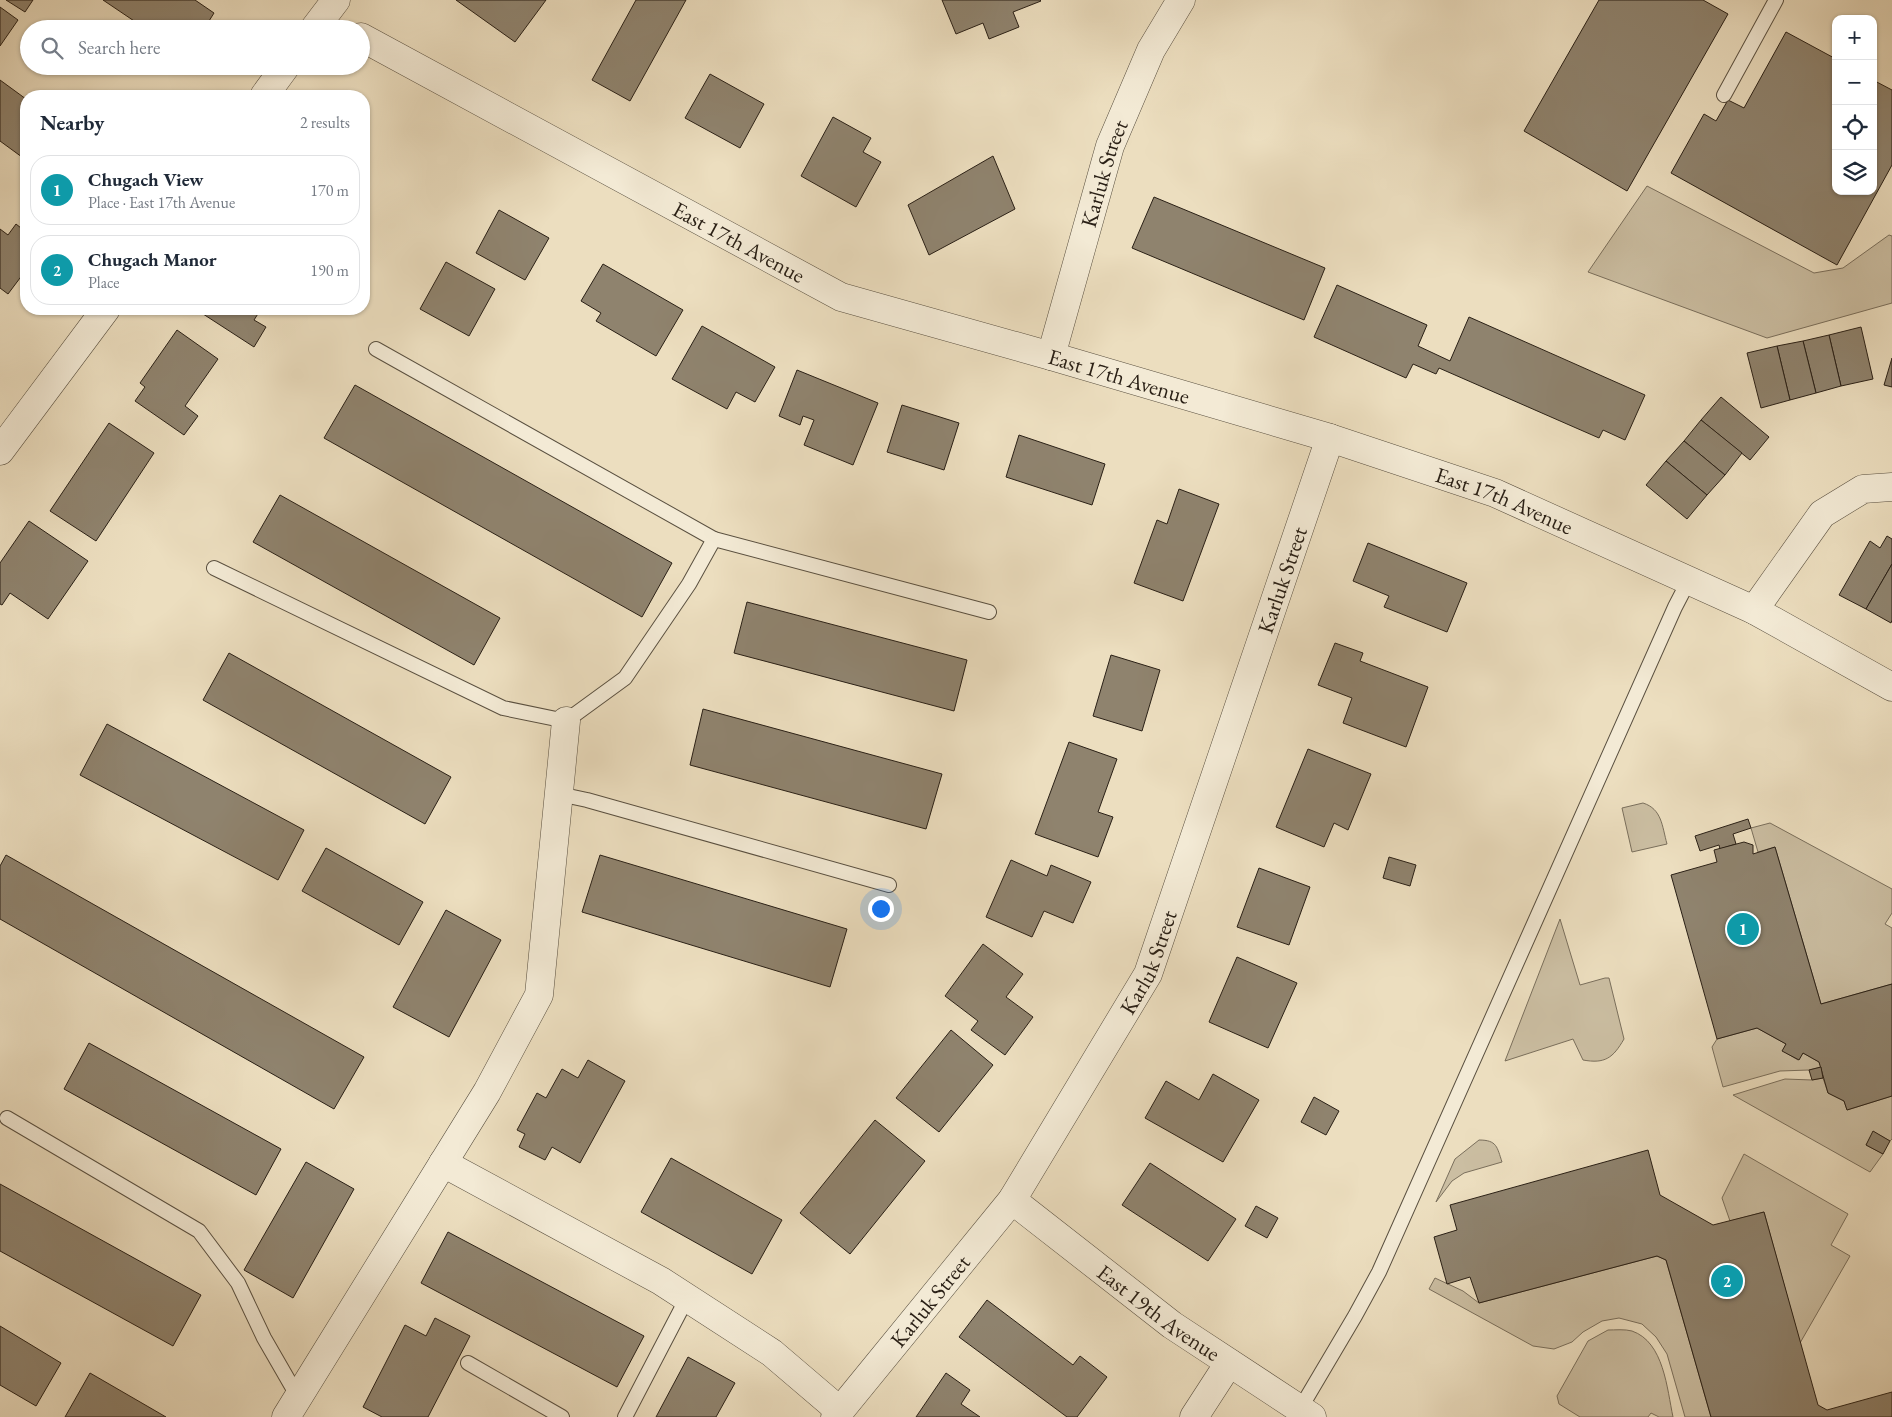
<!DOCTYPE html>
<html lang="en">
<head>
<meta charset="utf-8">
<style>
  body { margin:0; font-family:"EB Garamond",serif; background:#f6f6f7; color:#1f2937 }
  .controls { position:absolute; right:15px; top:15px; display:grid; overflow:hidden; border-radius:10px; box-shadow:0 1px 4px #0004 }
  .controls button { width:45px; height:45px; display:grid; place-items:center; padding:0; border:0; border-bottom:1px solid #e0e1e3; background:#fff; color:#1f2937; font:25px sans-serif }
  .you { position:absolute; left:880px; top:908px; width:18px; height:18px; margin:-12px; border:4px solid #fff; border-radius:50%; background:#1a73e8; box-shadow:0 0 0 8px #1a73e833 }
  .badge { display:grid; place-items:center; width:32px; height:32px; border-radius:50%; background:#8f2418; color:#fff; font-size:16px; font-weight:700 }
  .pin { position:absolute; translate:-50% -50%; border:2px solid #fff; box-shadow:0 1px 5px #0006 }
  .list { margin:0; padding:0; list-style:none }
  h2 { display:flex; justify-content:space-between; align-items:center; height:65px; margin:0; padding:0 20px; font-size:21px }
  h2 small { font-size:16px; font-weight:400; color:#747a83 }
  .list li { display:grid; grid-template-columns:32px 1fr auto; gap:15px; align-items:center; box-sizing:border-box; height:70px; margin:0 10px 10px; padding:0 10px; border:1px solid #e0e1e3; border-radius:20px }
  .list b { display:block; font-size:19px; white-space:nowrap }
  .list p { margin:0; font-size:16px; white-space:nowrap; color:#747a83 }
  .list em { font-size:16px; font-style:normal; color:#747a83 }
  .icon { flex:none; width:28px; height:28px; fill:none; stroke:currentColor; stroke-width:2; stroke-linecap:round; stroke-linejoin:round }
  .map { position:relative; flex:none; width:1892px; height:1417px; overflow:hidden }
  .search { position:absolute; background:#fff; box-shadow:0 1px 4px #0004; left:20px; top:20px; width:350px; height:55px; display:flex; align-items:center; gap:12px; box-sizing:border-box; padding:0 18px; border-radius:28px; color:#747a83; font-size:19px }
  .panel { position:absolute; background:#fff; box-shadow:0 1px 4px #0004; left:20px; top:90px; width:350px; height:225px; border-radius:20px }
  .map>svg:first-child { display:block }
  .green { fill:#cbbea2; stroke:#7a6f5c }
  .building { fill:#8f836e; stroke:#2a2016 }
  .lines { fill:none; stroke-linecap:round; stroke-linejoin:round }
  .lane-casing { stroke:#5a5040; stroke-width:16 }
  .street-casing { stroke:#5a5040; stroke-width:29 }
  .lane { stroke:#f3ead5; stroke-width:14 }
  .street { stroke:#f3ead5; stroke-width:28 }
  .labels { text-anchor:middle; stroke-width:4; stroke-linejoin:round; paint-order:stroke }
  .street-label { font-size:22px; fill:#2a2016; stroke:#f3ead5 }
</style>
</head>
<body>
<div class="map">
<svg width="1892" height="1417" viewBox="0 0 1892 1417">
  <rect width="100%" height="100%" fill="#ecdebf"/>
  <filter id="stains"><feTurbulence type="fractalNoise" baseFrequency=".004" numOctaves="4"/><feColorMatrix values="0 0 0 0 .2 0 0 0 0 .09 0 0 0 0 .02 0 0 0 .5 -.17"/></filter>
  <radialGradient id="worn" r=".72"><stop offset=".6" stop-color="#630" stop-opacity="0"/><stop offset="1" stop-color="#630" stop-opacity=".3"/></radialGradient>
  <g class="green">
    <polygon points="1647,186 1814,273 1843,268 1889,235 1892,236 1892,303 1767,338 1588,272"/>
    <path d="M 1643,803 C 1662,809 1662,826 1667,844 L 1632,852 L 1622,808 Z"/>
    <polygon points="1770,823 1892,889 1892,913 1885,924 1892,928 1892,984 1821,1004 1775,847 1758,852 1751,828"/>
    <path d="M 1560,919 L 1580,985 L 1605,978 L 1609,978 L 1624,1039 C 1613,1058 1605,1064 1583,1060 L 1573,1039 L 1505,1061 Z"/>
    <polygon points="1757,1028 1786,1044 1783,1051 1798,1060 1803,1053 1819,1062 1821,1067 1809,1070 1780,1071 1723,1087 1712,1047 1717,1039"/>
    <polygon points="1823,1078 1828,1093 1844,1101 1847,1110 1892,1096 1892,1139 1890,1141 1874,1132 1866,1145 1883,1154 1870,1172 1733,1095 1785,1079 1812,1080"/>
    <path d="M 1479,1140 C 1497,1140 1497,1147 1502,1162 L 1464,1173 L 1452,1181 L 1436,1202 L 1455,1159 Z"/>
    <polygon points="1744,1154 1848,1214 1831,1245 1850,1256 1800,1343 1764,1212 1730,1221 1722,1198"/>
    <polygon points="1657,1256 1666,1260 1711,1417 1685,1417 1667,1354 1656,1337 1642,1324 1619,1318 1602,1321 1583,1332 1572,1342 1554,1349 1533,1346 1429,1289 1435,1278 1463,1291 1479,1303"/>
    <path d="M 1608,1330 C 1615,1330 1625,1329 1632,1331 C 1664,1342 1667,1389 1673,1417 L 1659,1417 L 1651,1413 L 1648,1417 L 1580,1417 L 1559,1404 L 1557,1396 L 1588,1341 Z"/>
  </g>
  <g class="building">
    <polygon points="6,0 33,0 25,12"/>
    <polygon points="103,0 195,0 214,13 204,29 146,29"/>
    <polygon points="456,0 546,0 515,42"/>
    <polygon points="636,0 686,0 630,101 592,80"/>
    <polygon points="942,0 1040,0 1041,1 1013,12 1019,27 989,39 983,23 956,34"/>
    <polygon points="1599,0 1703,0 1728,14 1627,191 1524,131"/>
    <polygon points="0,7 18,20 0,46"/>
    <polygon points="1786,32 1836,59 1836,191 1873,191 1873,80 1892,90 1892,165 1837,265 1671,173 1704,114 1716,121 1728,100 1744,108"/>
    <polygon points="710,74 764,104 740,148 685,118"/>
    <polygon points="0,80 26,99 26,160 0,141"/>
    <polygon points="833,117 871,138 863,152 881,162 856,207 801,176"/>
    <polygon points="993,156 1015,209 929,255 908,205"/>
    <polygon points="1154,197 1325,268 1304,320 1132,248"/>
    <polygon points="499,210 549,238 525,280 476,253"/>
    <polygon points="16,224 26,232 26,270 8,294 0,288 0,229 8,235"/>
    <polygon points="446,262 495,289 469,336 420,309"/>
    <polygon points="603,264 683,310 656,356 596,321 601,313 581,301"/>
    <polygon points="1337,285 1427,325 1418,346 1450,361 1469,317 1645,395 1625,440 1603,430 1599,438 1439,368 1436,374 1413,364 1406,378 1314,337"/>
    <polygon points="202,309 261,309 254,320 266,327 254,347 200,312"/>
    <polygon points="702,326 775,367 755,402 736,392 727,409 672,379"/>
    <polygon points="1861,327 1873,379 1841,386 1829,335"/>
    <polygon points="177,330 218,359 185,406 198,416 184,435 135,401 145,387 140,383"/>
    <polygon points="1829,335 1841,386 1816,393 1803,341"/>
    <polygon points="1803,341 1816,393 1790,400 1777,346"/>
    <polygon points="1777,346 1790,400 1761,408 1747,353"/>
    <polygon points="1892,358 1892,387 1884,385"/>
    <polygon points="797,370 878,403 853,465 804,445 814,420 803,416 800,425 779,416"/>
    <polygon points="355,385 672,563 642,617 324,438"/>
    <polygon points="1721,397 1769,437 1750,460 1701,420"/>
    <polygon points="902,405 959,423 944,470 887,452"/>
    <polygon points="1701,420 1742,453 1725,475 1684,441"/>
    <polygon points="109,423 154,453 96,541 50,511"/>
    <polygon points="1019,435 1105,464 1092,505 1006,477"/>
    <polygon points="1684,441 1725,475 1707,495 1666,461"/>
    <polygon points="1666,461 1707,495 1687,519 1646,485"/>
    <polygon points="1179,489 1219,504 1183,601 1134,583 1157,520 1167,524"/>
    <polygon points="280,495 500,618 474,665 253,542"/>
    <polygon points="29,521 88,561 48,619 10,593 2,605 0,604 0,563"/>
    <polygon points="1887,536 1892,539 1892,564 1866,609 1839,595 1870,541 1880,548"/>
    <polygon points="1368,543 1467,583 1447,632 1384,607 1389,596 1353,581"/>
    <polygon points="1892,564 1892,620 1891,623 1866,609"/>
    <polygon points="747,602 967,660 954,711 734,653"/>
    <polygon points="1335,643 1363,653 1360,661 1428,687 1406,747 1343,723 1352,698 1318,685"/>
    <polygon points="229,653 451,777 425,824 203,700"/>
    <polygon points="1111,655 1160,670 1142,731 1093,716"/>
    <polygon points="703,709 942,774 926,829 690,765"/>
    <polygon points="107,724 304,830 278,880 80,775"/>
    <polygon points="1069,742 1117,759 1098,812 1113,817 1098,857 1035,834"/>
    <polygon points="1308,749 1371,774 1348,830 1334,823 1324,847 1276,827"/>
    <polygon points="1748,819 1751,828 1733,834 1736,844 1720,849 1719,845 1700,851 1695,836"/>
    <polygon points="1744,842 1753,845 1753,854 1775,847 1821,1004 1892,984 1892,1096 1847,1110 1844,1101 1828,1093 1819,1062 1803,1053 1799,1060 1782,1051 1786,1044 1757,1028 1717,1039 1671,875 1717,862 1714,850"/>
    <polygon points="326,848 423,902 399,945 302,891"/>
    <polygon points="6,855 364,1057 334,1109 0,919 0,866"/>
    <polygon points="600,855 847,929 830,987 582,912"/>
    <polygon points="1389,857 1416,865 1410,886 1383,878"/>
    <polygon points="1011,860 1047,876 1051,865 1091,882 1073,923 1044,911 1032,937 986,917"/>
    <polygon points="1259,868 1310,887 1289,945 1237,927"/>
    <polygon points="446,910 501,940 449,1037 393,1007"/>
    <polygon points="983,944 1023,974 1006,997 1033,1017 1005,1055 971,1030 978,1021 945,996"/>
    <polygon points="1237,957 1297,983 1268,1048 1209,1022"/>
    <polygon points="951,1030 993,1065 939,1132 896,1098"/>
    <polygon points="89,1043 281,1149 256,1195 64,1089"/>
    <polygon points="588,1060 625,1081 580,1163 552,1147 545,1160 519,1147 525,1134 517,1130 537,1093 546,1098 562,1069 578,1078"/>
    <polygon points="1821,1067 1823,1078 1812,1080 1809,1070"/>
    <polygon points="1213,1074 1259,1100 1223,1162 1145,1118 1166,1081 1199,1100"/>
    <polygon points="1314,1097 1339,1111 1326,1135 1301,1122"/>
    <polygon points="875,1120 925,1161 850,1254 800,1213"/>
    <polygon points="1873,1131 1890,1141 1883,1154 1866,1145"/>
    <polygon points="1648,1150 1660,1195 1713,1225 1764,1212 1818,1405 1827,1410 1892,1392 1892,1417 1711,1417 1666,1260 1657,1256 1479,1303 1470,1277 1447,1284 1434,1237 1457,1230 1450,1205"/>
    <polygon points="671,1158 782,1220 752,1274 641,1212"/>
    <polygon points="306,1162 354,1189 293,1298 244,1270"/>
    <polygon points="1150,1163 1236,1219 1208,1261 1122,1205"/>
    <polygon points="0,1184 201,1295 173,1346 0,1251"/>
    <polygon points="1256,1206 1278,1218 1267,1238 1245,1226"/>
    <polygon points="448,1232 644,1336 617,1387 421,1283"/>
    <polygon points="987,1300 1073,1365 1080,1356 1107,1377 1077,1417 1067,1417 959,1337"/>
    <polygon points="435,1318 470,1336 428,1417 382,1417 363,1407 405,1325 426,1336"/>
    <polygon points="0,1326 61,1363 36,1406 0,1385"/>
    <polygon points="688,1357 735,1383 716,1417 656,1417"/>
    <polygon points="90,1373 166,1417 65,1417"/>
    <polygon points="946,1373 970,1390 961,1404 980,1417 916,1417"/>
  </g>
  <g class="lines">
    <g class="lane-casing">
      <g id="lane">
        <polyline points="1724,95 1776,0"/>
        <polyline points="376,349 714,539"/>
        <polyline points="214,568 503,708 566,721 625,678 689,584 714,539 989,612"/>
        <polyline points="559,794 587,800 889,885"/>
        <polyline points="7,1118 199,1231 238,1283 264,1338 298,1397"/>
        <polyline points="468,1363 562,1417"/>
        <polyline points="1300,1409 1355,1316 1379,1272 1675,607 1689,580"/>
        <polyline points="625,1417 687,1298"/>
      </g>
    </g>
    <g class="street-casing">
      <g id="street">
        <polyline points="314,29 336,0"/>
        <path id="s1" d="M 361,37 L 841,297 L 1051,356 L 1330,438 L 1495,493 L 1754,610 L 1892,687"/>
        <polyline points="264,96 286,66"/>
        <path id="s2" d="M 1051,356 L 1110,146 L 1151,50 L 1181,0"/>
        <polyline points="0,451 106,309"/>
        <polyline points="1754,610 1822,514 1863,489 1892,487"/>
        <polyline points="443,1163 661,1281 772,1353 840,1411"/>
        <path id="s3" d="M 1012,1200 L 1172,1325 L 1312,1417"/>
        <polyline points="286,1417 487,1092 539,995 566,721"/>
        <path id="s4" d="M 835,1417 L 1012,1200 L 1148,974 L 1330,438"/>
        <polyline points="1194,1417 1229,1363"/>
      </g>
    </g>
    <use href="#lane" class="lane"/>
    <use href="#street" class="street"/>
  </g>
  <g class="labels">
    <g class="street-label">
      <text dy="8" stroke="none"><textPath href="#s2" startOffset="190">Karluk Street</textPath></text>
      <text dy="8" stroke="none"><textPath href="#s1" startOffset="430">East 17th Avenue</textPath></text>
      <text dy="8" stroke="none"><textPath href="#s1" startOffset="835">East 17th Avenue</textPath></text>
      <text dy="8" stroke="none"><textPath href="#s1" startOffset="1240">East 17th Avenue</textPath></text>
      <text dy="8" stroke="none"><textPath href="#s4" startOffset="960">Karluk Street</textPath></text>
      <text dy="8" stroke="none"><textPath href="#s4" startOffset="555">Karluk Street</textPath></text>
      <text dy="8" stroke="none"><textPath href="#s4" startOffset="150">Karluk Street</textPath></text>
      <text dy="8" stroke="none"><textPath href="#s3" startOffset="185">East 19th Avenue</textPath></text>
    </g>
  </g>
  <rect width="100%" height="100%" filter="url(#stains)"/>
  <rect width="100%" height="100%" fill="url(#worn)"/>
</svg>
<div class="controls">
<button>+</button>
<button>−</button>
<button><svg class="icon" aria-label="locate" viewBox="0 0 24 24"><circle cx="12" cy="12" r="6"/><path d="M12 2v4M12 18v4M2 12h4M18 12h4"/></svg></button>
<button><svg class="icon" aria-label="layers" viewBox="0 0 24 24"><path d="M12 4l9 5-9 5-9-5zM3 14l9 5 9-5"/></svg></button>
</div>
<div class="you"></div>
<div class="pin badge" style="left:1743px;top:929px;background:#0f9aa8">1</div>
<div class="pin badge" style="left:1727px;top:1281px;background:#0f9aa8">2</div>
<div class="search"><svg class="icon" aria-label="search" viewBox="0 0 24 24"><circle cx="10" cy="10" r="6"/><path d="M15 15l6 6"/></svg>Search here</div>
<section class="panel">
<h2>Nearby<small>2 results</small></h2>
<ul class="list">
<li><span class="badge" style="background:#0f9aa8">1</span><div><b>Chugach View</b><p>Place · East 17th Avenue</p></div><em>170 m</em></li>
<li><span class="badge" style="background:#0f9aa8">2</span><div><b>Chugach Manor</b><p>Place</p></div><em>190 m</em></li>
</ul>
</section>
</div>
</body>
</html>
